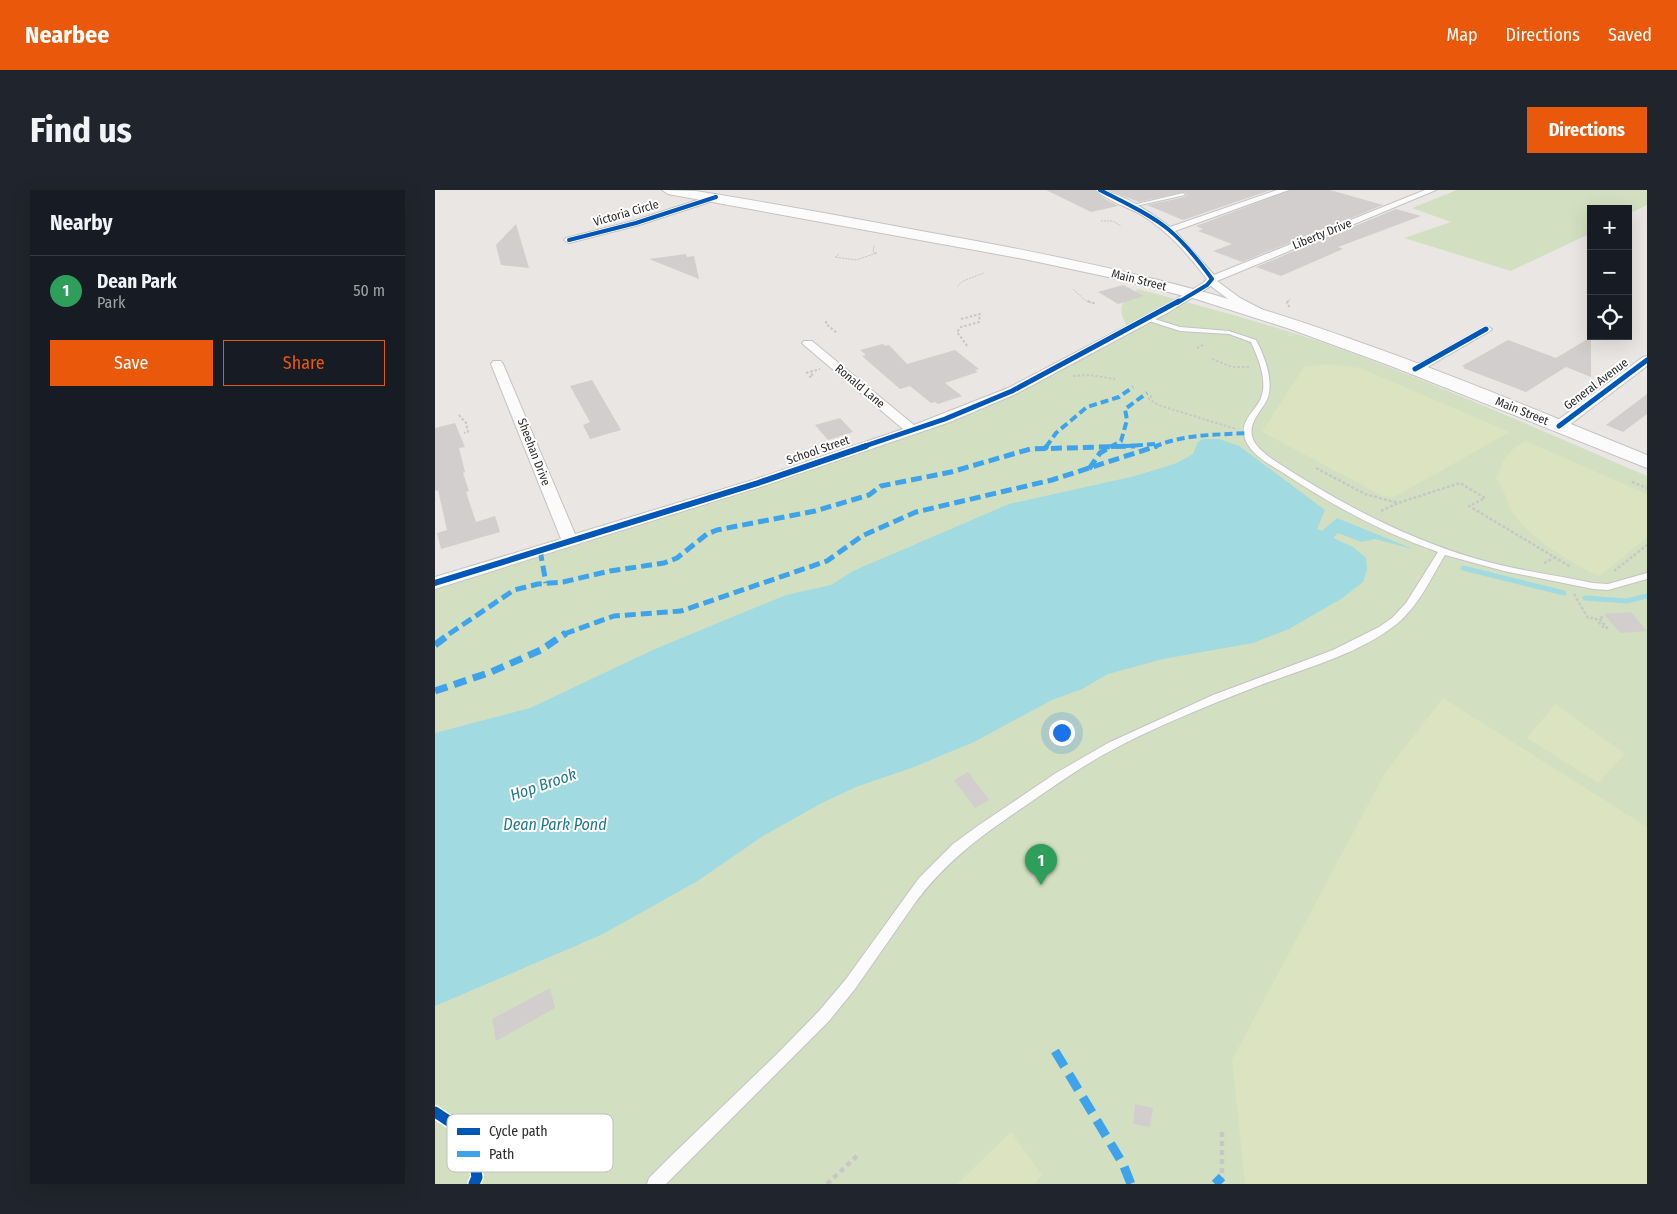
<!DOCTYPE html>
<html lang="en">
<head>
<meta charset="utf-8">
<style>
  body { margin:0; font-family:"Fira Sans Condensed",sans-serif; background:#20242c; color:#f1f3f6 }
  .controls { position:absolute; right:15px; top:15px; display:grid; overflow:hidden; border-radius:0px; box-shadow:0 5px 20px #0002 }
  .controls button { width:45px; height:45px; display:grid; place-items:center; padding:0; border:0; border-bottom:1px solid #363941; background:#171b24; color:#f1f3f6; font:25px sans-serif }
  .you { position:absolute; left:626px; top:542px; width:18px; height:18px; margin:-12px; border:4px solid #fff; border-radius:50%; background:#1a73e8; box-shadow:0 0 0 8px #1a73e833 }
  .badge { display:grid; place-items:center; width:32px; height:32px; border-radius:50%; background:#ea580c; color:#fff; font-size:16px; font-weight:700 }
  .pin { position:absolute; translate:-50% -41px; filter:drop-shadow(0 1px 2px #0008) }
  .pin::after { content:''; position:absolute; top:26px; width:18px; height:15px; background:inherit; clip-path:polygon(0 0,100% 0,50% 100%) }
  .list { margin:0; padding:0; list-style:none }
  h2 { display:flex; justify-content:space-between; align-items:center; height:65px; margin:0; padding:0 20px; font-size:21px }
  h2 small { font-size:16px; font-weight:400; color:#9ea1a6 }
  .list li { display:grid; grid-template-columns:32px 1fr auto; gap:15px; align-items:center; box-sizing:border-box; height:70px; padding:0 20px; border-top:1px solid #363941 }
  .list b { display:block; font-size:19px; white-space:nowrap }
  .list p { margin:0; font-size:16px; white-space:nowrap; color:#9ea1a6 }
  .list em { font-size:16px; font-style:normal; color:#9ea1a6 }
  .actions { display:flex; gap:10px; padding:15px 20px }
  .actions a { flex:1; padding:11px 0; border:1px solid #ea580c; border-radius:0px; text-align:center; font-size:18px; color:#ea580c }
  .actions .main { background:#ea580c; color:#fff }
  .icon { flex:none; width:28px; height:28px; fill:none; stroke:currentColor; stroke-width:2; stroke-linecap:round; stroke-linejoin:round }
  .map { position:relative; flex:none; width:1212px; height:994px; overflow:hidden; border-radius:0px }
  header { display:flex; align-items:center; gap:30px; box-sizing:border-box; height:70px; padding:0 25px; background:#ea580c; color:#fff }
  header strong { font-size:24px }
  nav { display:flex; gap:28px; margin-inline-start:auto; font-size:18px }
  .intro { display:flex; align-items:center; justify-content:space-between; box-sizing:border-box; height:120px; padding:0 30px }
  h1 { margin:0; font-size:35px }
  .button { padding:12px 22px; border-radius:0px; background:#ea580c; color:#fff; font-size:18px; font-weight:700 }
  main { display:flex; gap:30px; padding:0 30px }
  aside { flex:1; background:#171b24; border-radius:0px; box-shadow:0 5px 20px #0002 }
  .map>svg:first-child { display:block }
  .green { fill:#d2e0c1 }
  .pitch { fill:#dbe3c0 }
  .water { fill:#a1dae1 }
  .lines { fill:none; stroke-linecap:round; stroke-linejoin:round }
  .stream { stroke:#a1dae1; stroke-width:5 }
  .building { fill:#d1cecd }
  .lane-casing { stroke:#c4c3c4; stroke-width:2 }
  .street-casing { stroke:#c4c3c4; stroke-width:2 }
  .secondary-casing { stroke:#c4c3c4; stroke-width:2 }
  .path-far3 { stroke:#c7c7c7; stroke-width:1; stroke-dasharray:2 1; stroke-linecap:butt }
  .path-far2 { stroke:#c7c7c7; stroke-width:2; stroke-dasharray:2.5 2; stroke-linecap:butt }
  .path-far1 { stroke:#c7c7c7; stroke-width:2.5; stroke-dasharray:3 2; stroke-linecap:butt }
  .path { stroke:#c7c7c7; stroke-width:4.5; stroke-dasharray:5 4; stroke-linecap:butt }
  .lane { fill:#fcfbfb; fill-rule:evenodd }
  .street { fill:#fcfbfb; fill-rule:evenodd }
  .secondary { fill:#fcfbfb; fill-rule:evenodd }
  .quiet-far3 { stroke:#3ea3eb; stroke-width:4; stroke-dasharray:8 4; stroke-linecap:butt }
  .quiet-far2 { stroke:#3ea3eb; stroke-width:5; stroke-dasharray:11 5; stroke-linecap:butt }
  .quiet-far1 { stroke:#3ea3eb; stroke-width:7; stroke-dasharray:13 7; stroke-linecap:butt }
  .quiet { stroke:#3ea3eb; stroke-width:9; stroke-dasharray:18 9; stroke-linecap:butt }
  .cycleway-far3-casing { stroke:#fff; stroke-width:5 }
  .cycleway-far2-casing { stroke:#fff; stroke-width:7 }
  .cycleway-far1-casing { stroke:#fff; stroke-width:9 }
  .cycleway-casing { stroke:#fff; stroke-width:14 }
  .cycleway-far3 { stroke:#0057b8; stroke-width:4 }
  .cycleway-far2 { stroke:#0057b8; stroke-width:5 }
  .cycleway-far1 { stroke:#0057b8; stroke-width:6 }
  .cycleway { stroke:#0057b8; stroke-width:11 }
  .labels { text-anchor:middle; stroke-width:4; stroke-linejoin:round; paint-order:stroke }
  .far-street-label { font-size:12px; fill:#2c2c2c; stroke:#fff }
  .water-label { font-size:16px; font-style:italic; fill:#1f788e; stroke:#fff }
  .key { fill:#fff; stroke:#c0c0c0; stroke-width:1 }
  .key-label { font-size:14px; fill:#2c2c2c }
</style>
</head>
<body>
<header>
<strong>Nearbee</strong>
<nav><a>Map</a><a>Directions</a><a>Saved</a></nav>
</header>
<div class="intro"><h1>Find us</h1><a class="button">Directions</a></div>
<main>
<aside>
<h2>Nearby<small></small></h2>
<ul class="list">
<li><span class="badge" style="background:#2e9e5b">1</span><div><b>Dean Park</b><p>Park</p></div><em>50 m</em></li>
</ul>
<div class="actions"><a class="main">Save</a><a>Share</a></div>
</aside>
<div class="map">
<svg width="1212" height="994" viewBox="0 0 1212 994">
  <rect width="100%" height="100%" fill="#e9e6e4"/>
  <g class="green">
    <polygon points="1022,0 1212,0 1212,15 1193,24 1193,19 1156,19 1156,43 1076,81 969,48 1016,32 977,18"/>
    <path d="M 703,99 C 769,117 835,134 900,157 C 1006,195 1109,242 1212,286 L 1212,994 L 0,994 L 0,396 L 509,232 L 693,138 C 681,117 686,112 703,99 Z"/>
  </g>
  <g class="pitch">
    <polygon points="892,174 925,178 1075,242 959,307 948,306 827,242 869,177"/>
    <path d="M 1090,251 L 1212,304 L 1212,348 L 1164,386 C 1137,374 1098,350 1080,326 C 1072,314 1070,299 1061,288 C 1066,283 1065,276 1069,270 C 1074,261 1082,256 1090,251 Z"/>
    <polygon points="1008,508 1212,637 1212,994 810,994 797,870 950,583"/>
    <polygon points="1120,514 1190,564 1163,593 1092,548"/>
    <polygon points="576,942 607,985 599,994 522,994"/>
  </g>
  <polygon class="water" points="768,249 784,249 804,256 890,320 882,339 887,341 902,328 978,359 940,349 926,352 903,343 898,348 918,357 931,368 932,379 928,392 906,409 854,439 818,453 728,469 673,484 647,499 617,510 539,552 479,577 421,597 387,613 328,646 261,692 166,745 0,816 0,543 95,518 220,459 351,405 396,395 418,381 574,314 700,286 742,273 758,264 763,252"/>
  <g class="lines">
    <g class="stream">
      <polyline points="1028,378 1129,403"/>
      <polyline points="1150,408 1192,411 1212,406"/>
    </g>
  </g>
  <g class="building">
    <polygon points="611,0 659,0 670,9 683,16 656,22"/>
    <polygon points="673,0 836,0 748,30 712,15 750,7 752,5 749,2 704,12"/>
    <polygon points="856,0 895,0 948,15 807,72 778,61 797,54 763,41 768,39 761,36"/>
    <polygon points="961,19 986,26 903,57 908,59 846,86 821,77"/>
    <polygon points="81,34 94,78 66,75 61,55"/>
    <polygon points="251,64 252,67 259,66 264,89 214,69"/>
    <polygon points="688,95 709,106 683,114 663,102"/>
    <polygon points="1156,147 1156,187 1131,177 1091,202 1028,178 1030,177 1027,176 1073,150 1121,168"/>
    <polygon points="448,154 450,156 454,155 472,174 520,160 544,179 540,180 543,182 510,193 527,206 503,214 500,212 496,213 475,196 465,199 427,166 431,165 425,160"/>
    <polygon points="157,190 186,240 155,249 148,235 155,232 135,196"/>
    <polygon points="1212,204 1212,224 1188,242 1171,235"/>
    <polygon points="405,228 418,242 393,250 380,235"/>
    <polygon points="20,233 30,257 24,258 30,282 28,283 34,301 31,302 41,332 60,326 65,342 6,359 2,343 12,340 3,300 0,301 0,238"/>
    <polygon points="1196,422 1212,441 1185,443 1169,424"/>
    <polygon points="533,582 554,610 540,618 519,590"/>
    <polygon points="115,798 120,818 61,851 57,829"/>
    <polygon points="700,914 718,918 715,937 698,934"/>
  </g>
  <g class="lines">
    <g class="lane-casing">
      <g id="lane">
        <polygon points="748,3 750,5 696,17 694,16"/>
        <path d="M 713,127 L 745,137 L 794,141 L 821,150 C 829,165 837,186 834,203 C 833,211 827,217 823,224 C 808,246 821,258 840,271 C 905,313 967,347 1042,369 C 1080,380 1119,385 1158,393 L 1173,394 L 1212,383 L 1212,389 L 1173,400 L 1158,399 L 1069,381 L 1010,365 C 996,388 984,415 963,433 C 922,466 866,479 818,498 C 767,518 714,539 666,566 C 640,581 615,599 590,616 C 547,645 511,671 480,713 L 420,799 L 394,831 L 231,994 L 212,994 L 214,988 L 235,967 L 342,864 L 384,821 L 411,789 L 484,688 L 518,654 L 544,635 L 621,583 L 673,553 L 778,505 L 898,460 L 944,437 L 957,428 L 971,413 L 1003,362 C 949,343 900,317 853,286 C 838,276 813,265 809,245 C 806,230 821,220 826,208 C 833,190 823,168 816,152 L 794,144 L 745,141 L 711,130 L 711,128 Z"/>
      </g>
    </g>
    <g class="street-casing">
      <g id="street">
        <path d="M 661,0 C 683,0 717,23 735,37 L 842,0 L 854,0 L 740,41 L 779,85 L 990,0 L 1001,0 L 782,91 L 805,108 L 832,122 L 833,124 L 832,126 C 818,130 788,105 776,96 L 734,122 L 581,204 L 515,232 L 328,296 L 0,399 L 0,387 L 126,349 L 56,174 L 58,171 L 66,171 L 68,174 L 140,344 L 318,290 L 468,239 L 369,155 L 367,153 L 369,151 L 377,151 L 479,235 L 573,198 L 726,118 L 768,93 L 772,89 C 752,63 733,41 705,24 C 691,16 672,11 661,0 Z"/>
        <polygon points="281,4 285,7 284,9 204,35 134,53 129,50 131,48 198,31"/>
        <polygon points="1051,136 1057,139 1055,141 984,182 976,182 974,179"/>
        <polygon points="1212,166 1212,176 1129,239 1119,239 1117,236 1119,233 1208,167"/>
      </g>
    </g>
    <g class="secondary-casing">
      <path id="secondary" d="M 227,0 L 261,1 C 336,13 411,27 486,41 C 582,58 679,77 773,103 C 923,146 1068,206 1212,265 L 1212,278 L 956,176 L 855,139 L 761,109 L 678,88 L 589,69 L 233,4 Z"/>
    </g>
    <g class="path-far3">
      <polyline points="666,31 678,31 686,36"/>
      <polyline points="404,64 400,67 421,70 442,63 438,62 439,56"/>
      <polyline points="522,97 528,91 549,83"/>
      <polyline points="638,99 651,111 657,113"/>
      <polyline points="852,113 855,109"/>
    </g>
    <g class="path-far2">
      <polyline points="653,111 661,114"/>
      <polyline points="853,111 852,113 855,118"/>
      <polyline points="526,129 545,124 544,132 526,137 522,142 533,157"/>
      <polyline points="391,131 391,134 402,143"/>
      <polyline points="762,158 770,154"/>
      <polyline points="777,169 797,177 815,177"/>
      <polyline points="371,183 385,179"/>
      <polyline points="638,186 654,185 680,189"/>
      <polyline points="374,187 378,186 375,182"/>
      <polyline points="717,206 713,208 723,215 801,239"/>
      <polyline points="24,225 31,233 33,242 29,243"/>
    </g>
    <g class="path-far1">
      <polyline points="881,278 930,304 963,313"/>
      <polyline points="1197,292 1212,298"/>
      <polyline points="946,321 963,313 1025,293 1050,308 1034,316 1136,377"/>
      <polyline points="1109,373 1121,367"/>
      <polyline points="1179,381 1212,355"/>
      <polyline points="1139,404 1153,428 1160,428 1169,438 1172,438 1164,428 1170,427"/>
    </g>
    <g class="path">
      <polyline points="787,942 787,994"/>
      <polyline points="392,994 423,965"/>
    </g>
    <use href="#lane" class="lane"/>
    <use href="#street" class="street"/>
    <use href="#secondary" class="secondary"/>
    <g class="quiet-far3">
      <polyline points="611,257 621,243 652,217 684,207 698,197"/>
      <polyline points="675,257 686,251 692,230 690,219 712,203"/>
      <polyline points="676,257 721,254"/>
      <path d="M 719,257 C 748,244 781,245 813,243"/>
    </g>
    <g class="quiet-far2">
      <polyline points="610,259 612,256"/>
      <polyline points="654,279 665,263 677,256"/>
      <polyline points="105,360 111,393"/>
      <polyline points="14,444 79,400 103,394 128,392 175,381 229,373 242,368 272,344 282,340 380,321 434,305 446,296 516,282 595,259 700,256"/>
      <polyline points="129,444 179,426 246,421 392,371 427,346 481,322 617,290 722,256"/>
    </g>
    <g class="quiet-far1">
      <polyline points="0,455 16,443"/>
      <polyline points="0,501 56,482 106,460 131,443"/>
    </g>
    <g class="quiet">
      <polyline points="620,861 688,974 696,994"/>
      <polyline points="780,994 787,987"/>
    </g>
    <g class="cycleway-far3-casing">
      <g id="cycleway-far3">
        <path d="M 665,0 C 688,12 713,23 733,39 C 750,53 764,71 777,89 L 772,95 L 742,113"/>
        <polyline points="134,50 201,33 281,7"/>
      </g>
    </g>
    <g class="cycleway-far2-casing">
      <g id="cycleway-far2">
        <polyline points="980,179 1051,139"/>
        <polyline points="1124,236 1212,170"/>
        <polyline points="427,257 510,229 577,201 744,111"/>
      </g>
    </g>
    <g class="cycleway-far1-casing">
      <polyline id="cycleway-far1" points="0,393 323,293 431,256"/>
    </g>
    <g class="cycleway-casing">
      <polyline id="cycleway" points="0,922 35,945 42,987 39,994"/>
    </g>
    <use href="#cycleway-far3" class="cycleway-far3"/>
    <use href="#cycleway-far2" class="cycleway-far2"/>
    <use href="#cycleway-far1" class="cycleway-far1"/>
    <use href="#cycleway" class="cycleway"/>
  </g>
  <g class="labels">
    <g class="far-street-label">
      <text transform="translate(191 23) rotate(-16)" y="4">Victoria Circle</text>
      <text transform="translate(887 44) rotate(-22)" y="4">Liberty Drive</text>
      <text transform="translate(704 90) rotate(14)" y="4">Main Street</text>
      <text transform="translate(1161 194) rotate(-37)" y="4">General Avenue</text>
      <text transform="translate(425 196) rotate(40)" y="4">Ronald Lane</text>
      <text transform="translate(1087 221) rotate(22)" y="4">Main Street</text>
      <text transform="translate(383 260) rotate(-19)" y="4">School Street</text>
      <text transform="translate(99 262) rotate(69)" y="4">Sheehan Drive</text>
    </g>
    <g class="water-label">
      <text transform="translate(108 594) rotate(-19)" y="6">Hop Brook</text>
      <text x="120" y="640">Dean Park Pond</text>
    </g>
  </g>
  <rect x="12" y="924" width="166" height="58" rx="8" class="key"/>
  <rect x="22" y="938" width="23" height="7" fill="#0057b8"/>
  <rect x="22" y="961" width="23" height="6" fill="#3ea3eb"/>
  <g class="key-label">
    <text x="54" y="946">Cycle path</text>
    <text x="54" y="969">Path</text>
  </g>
</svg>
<div class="controls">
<button>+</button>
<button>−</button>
<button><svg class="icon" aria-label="locate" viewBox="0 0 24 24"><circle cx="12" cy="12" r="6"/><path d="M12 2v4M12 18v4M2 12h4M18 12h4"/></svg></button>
</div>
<div class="you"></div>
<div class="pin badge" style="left:606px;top:695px;background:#2e9e5b">1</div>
</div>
</main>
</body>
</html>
